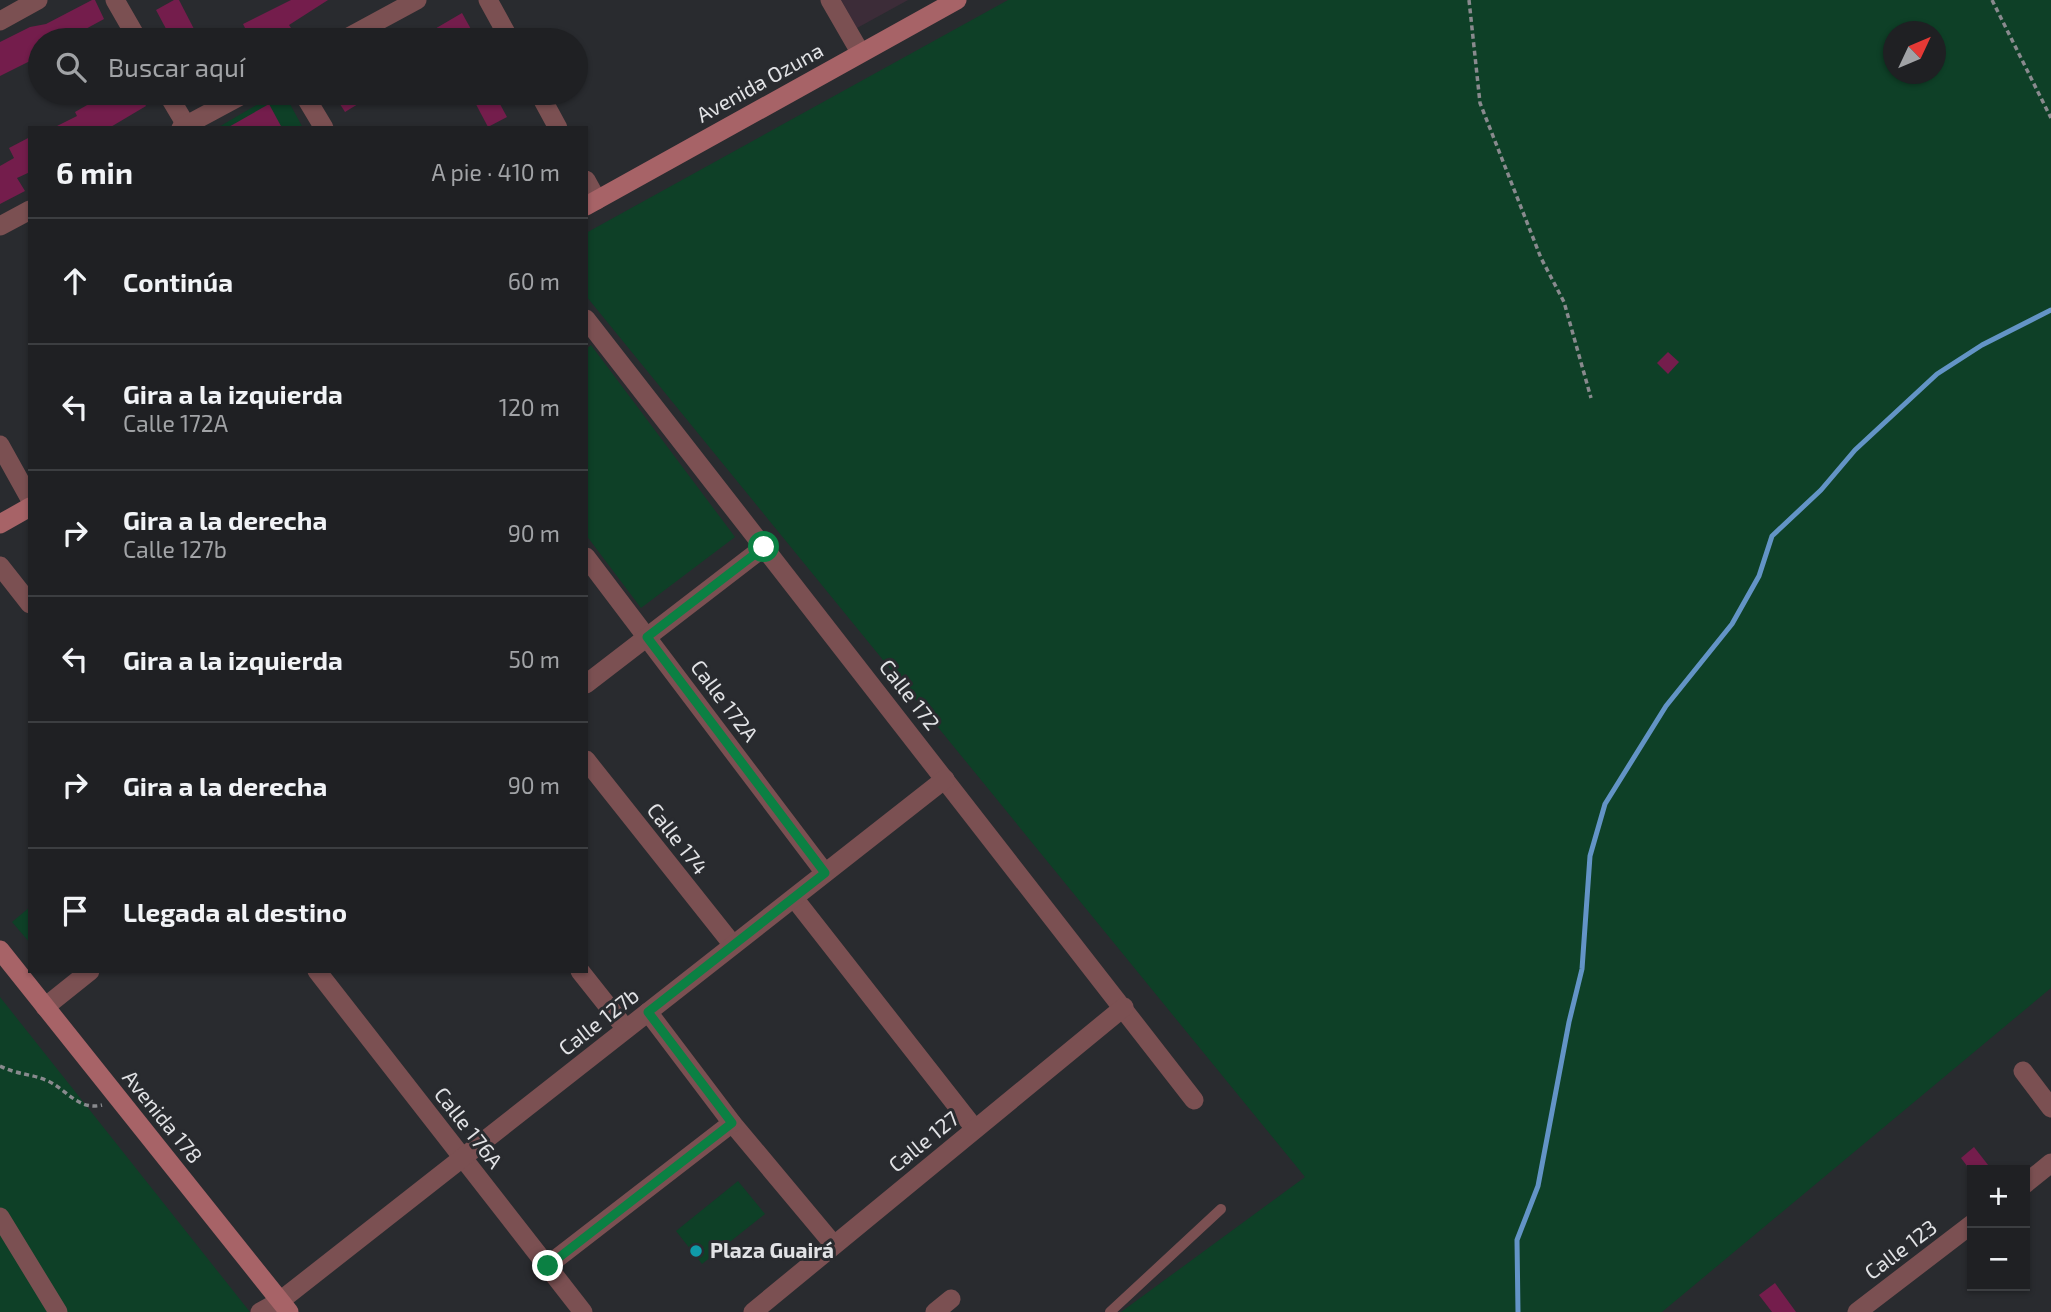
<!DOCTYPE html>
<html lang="es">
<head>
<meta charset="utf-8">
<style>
  body { margin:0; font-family:"Exo 2",sans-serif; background:#27282b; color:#f1f3f6 }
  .controls { position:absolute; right:21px; bottom:21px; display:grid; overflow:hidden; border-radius:0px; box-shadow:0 2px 5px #0004 }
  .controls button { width:63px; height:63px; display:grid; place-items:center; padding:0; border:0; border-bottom:2px solid #3c3e41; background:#1f2023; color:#f1f3f6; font:35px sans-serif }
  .compass { position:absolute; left:1883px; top:21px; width:63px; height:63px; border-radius:50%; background:#1f2023; box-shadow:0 2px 5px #0004; rotate:46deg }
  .stop { position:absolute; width:21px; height:21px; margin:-16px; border:5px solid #0b8043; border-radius:50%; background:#fff }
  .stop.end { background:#0b8043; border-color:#fff; box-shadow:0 2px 7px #0008 }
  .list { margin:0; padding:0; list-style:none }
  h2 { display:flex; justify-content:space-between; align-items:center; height:91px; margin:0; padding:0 28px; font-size:30px }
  h2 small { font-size:23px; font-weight:400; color:#a1a3a6 }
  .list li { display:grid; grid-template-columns:46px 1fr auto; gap:21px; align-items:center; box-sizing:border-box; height:126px; padding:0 28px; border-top:2px solid #3c3e41 }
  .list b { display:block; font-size:26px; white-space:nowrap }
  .list p { margin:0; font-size:23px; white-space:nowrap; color:#a1a3a6 }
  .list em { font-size:23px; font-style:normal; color:#a1a3a6 }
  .icon { flex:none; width:38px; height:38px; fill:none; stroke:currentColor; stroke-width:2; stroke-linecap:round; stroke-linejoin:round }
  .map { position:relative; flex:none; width:2051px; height:1312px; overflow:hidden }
  .search { position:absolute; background:#1f2023; box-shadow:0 2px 5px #0004; left:28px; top:28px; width:560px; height:77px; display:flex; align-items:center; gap:18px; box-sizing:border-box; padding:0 24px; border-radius:38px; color:#a1a3a6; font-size:26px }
  .panel { position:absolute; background:#1f2023; box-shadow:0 2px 5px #0004; left:28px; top:126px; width:560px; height:847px; border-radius:0px }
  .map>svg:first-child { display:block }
  .education { fill:#3c2c38 }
  .green { fill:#0e4027; fill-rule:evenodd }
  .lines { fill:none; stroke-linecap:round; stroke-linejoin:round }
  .stream { stroke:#6394c6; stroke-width:5 }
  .building { fill:#741d4c }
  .path { stroke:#898a8e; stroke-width:3.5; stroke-dasharray:5 3.5; stroke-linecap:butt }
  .service { stroke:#7b5052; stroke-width:10 }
  .minor { stroke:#7b5052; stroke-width:19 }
  .secondary { stroke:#a76367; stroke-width:19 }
  .route { stroke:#0b8043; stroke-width:9 }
  .culture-dot { fill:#0f9aa8; stroke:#292b2f; stroke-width:2.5 }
  .labels { text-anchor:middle; stroke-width:6; stroke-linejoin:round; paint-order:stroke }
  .street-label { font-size:21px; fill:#e1e2e5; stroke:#292b2f }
  .poi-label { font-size:21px; font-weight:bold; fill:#e1e2e5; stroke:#292b2f; text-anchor:start }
</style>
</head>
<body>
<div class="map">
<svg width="2051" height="1312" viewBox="0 0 2051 1312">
  <rect width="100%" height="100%" fill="#292b2f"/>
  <polygon class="education" points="841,0 908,0 857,28"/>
  <g class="green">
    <path d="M 1008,0 L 2051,0 L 2051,988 L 1662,1312 L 1121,1312 L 1305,1177 L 586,296 L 586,233 ZM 1894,32 L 1936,32 L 1936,74 L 1894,74 Z"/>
    <polygon points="277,93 284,93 303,128 217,128"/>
    <polygon points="591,345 735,537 641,608 586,535 586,349"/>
    <polygon points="30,907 30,943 12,922"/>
    <polygon points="0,997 250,1312 0,1312"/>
    <polygon points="738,1181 765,1214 702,1264 676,1231"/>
  </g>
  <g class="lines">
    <polyline class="stream" points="1518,1312 1517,1240 1538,1186 1569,1022 1582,969 1590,856 1605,804 1666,706 1732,624 1759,576 1772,536 1821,490 1855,450 1937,374 1982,345 2051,310"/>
  </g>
  <g class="building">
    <polygon points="92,0 95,0 104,19 82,31 86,40 40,40 40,54 36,58 0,76 0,42 30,27 46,24"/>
    <polygon points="174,0 179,0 194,29 172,40 156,10"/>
    <polygon points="291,0 328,0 289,25 293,31 276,40 251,40 243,24"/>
    <polygon points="462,13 472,31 456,40 416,40"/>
    <polygon points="108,93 115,93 118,98 128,93 139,93 146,106 109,128 53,128 77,116 75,112"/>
    <polygon points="333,93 376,93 345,112"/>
    <polygon points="470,93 494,93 507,117 488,127"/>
    <polygon points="269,104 282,128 227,128"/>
    <polygon points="30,137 30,172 17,178 25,191 0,204 0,166 14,158 9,148"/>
    <polygon points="1668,352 1679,362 1668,374 1657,363"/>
    <polygon points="1974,1147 1992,1170 1970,1170 1961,1158"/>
    <polygon points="1775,1283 1796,1312 1772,1312 1759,1295"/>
  </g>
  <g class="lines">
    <g class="path">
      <polyline points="1469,0 1480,103 1541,258 1564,302 1591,398"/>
      <polyline points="1992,0 2051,118"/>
      <path d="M 0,1066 C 18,1075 33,1074 48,1081 C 67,1090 79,1111 102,1105"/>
    </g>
    <polyline class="service" points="1110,1312 1221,1209"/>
    <g class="minor">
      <polyline points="115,0 138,40"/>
      <polyline points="488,0 510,40"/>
      <polyline points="830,0 860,52"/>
      <polyline points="0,21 38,0"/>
      <polyline points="343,40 417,0"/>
      <polyline points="167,93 186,125"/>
      <polyline points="303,93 324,128"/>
      <polyline points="539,93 558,128"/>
      <polyline points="181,128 246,93"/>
      <polyline points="586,180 597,200"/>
      <polyline points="0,226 30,210"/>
      <polyline points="586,319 1194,1100"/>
      <polyline points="0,445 30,499"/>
      <polyline points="586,557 825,873"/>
      <polyline points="0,566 30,604"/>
      <polyline points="586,684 764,547"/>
      <polyline points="586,760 733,945"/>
      <polyline points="794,898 975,1129"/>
      <polyline points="317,971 583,1312"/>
      <polyline points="580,971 626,1029"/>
      <polyline points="45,1007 90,971"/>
      <polyline points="648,1012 732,1123 834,1245"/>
      <polyline points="2023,1071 2051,1108"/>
      <polyline points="2025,1184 2051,1163"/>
      <polyline points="0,1217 58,1312"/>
      <polyline points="547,1266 732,1123"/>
      <polyline points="260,1312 280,1301 945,779"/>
      <polyline points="753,1312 1124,1007"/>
      <polyline points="935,1312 951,1299"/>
      <polyline points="1857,1312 1972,1224"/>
    </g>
    <g class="secondary">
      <polyline points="586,206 957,0"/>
      <polyline points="0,524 30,507"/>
      <polyline points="0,950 289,1312"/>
    </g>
  </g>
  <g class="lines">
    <polyline class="route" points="548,1266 732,1123 648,1012 825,873 647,637 764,547"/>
  </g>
  <circle class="culture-dot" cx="696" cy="1251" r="7"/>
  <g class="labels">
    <g class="street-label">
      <text transform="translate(760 83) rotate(-29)" y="7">Avenida Ozuna</text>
      <text transform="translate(909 695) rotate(52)" y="7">Calle 172</text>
      <text transform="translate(724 701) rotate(53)" y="7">Calle 172A</text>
      <text transform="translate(677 839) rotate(52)" y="7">Calle 174</text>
      <text transform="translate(599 1022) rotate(-38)" y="7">Calle 127b</text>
      <text transform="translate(162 1117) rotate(51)" y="7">Avenida 178</text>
      <text transform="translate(468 1128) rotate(52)" y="7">Calle 176A</text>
      <text transform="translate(924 1142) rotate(-39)" y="7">Calle 127</text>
      <text transform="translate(1901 1250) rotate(-37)" y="7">Calle 123</text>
    </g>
    <g class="poi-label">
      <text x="710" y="1258">Plaza Guairá</text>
    </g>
  </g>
</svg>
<div class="controls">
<button>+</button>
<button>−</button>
</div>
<svg class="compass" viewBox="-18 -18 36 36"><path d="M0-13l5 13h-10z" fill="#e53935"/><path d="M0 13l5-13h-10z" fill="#a1a3a6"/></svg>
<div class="stop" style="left:764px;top:547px"></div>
<div class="stop end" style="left:548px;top:1266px"></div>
<div class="search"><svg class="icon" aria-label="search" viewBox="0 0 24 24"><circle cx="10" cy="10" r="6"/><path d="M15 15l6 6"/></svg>Buscar aquí</div>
<section class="panel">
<h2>6 min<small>A pie · 410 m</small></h2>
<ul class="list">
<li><svg class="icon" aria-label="ahead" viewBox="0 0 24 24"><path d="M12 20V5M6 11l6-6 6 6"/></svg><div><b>Continúa</b></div><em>60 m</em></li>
<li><svg class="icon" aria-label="left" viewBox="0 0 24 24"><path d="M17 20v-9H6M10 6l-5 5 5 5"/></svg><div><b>Gira a la izquierda</b><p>Calle 172A</p></div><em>120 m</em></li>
<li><svg class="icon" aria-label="right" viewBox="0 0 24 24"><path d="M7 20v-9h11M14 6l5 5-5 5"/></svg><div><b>Gira a la derecha</b><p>Calle 127b</p></div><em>90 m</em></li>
<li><svg class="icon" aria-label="left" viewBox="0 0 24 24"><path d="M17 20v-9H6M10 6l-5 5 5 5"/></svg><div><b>Gira a la izquierda</b></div><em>50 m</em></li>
<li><svg class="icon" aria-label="right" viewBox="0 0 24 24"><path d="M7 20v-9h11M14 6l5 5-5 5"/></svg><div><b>Gira a la derecha</b></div><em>90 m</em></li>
<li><svg class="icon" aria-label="arrive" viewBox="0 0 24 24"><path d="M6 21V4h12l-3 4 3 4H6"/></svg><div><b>Llegada al destino</b></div></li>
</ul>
</section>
</div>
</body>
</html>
